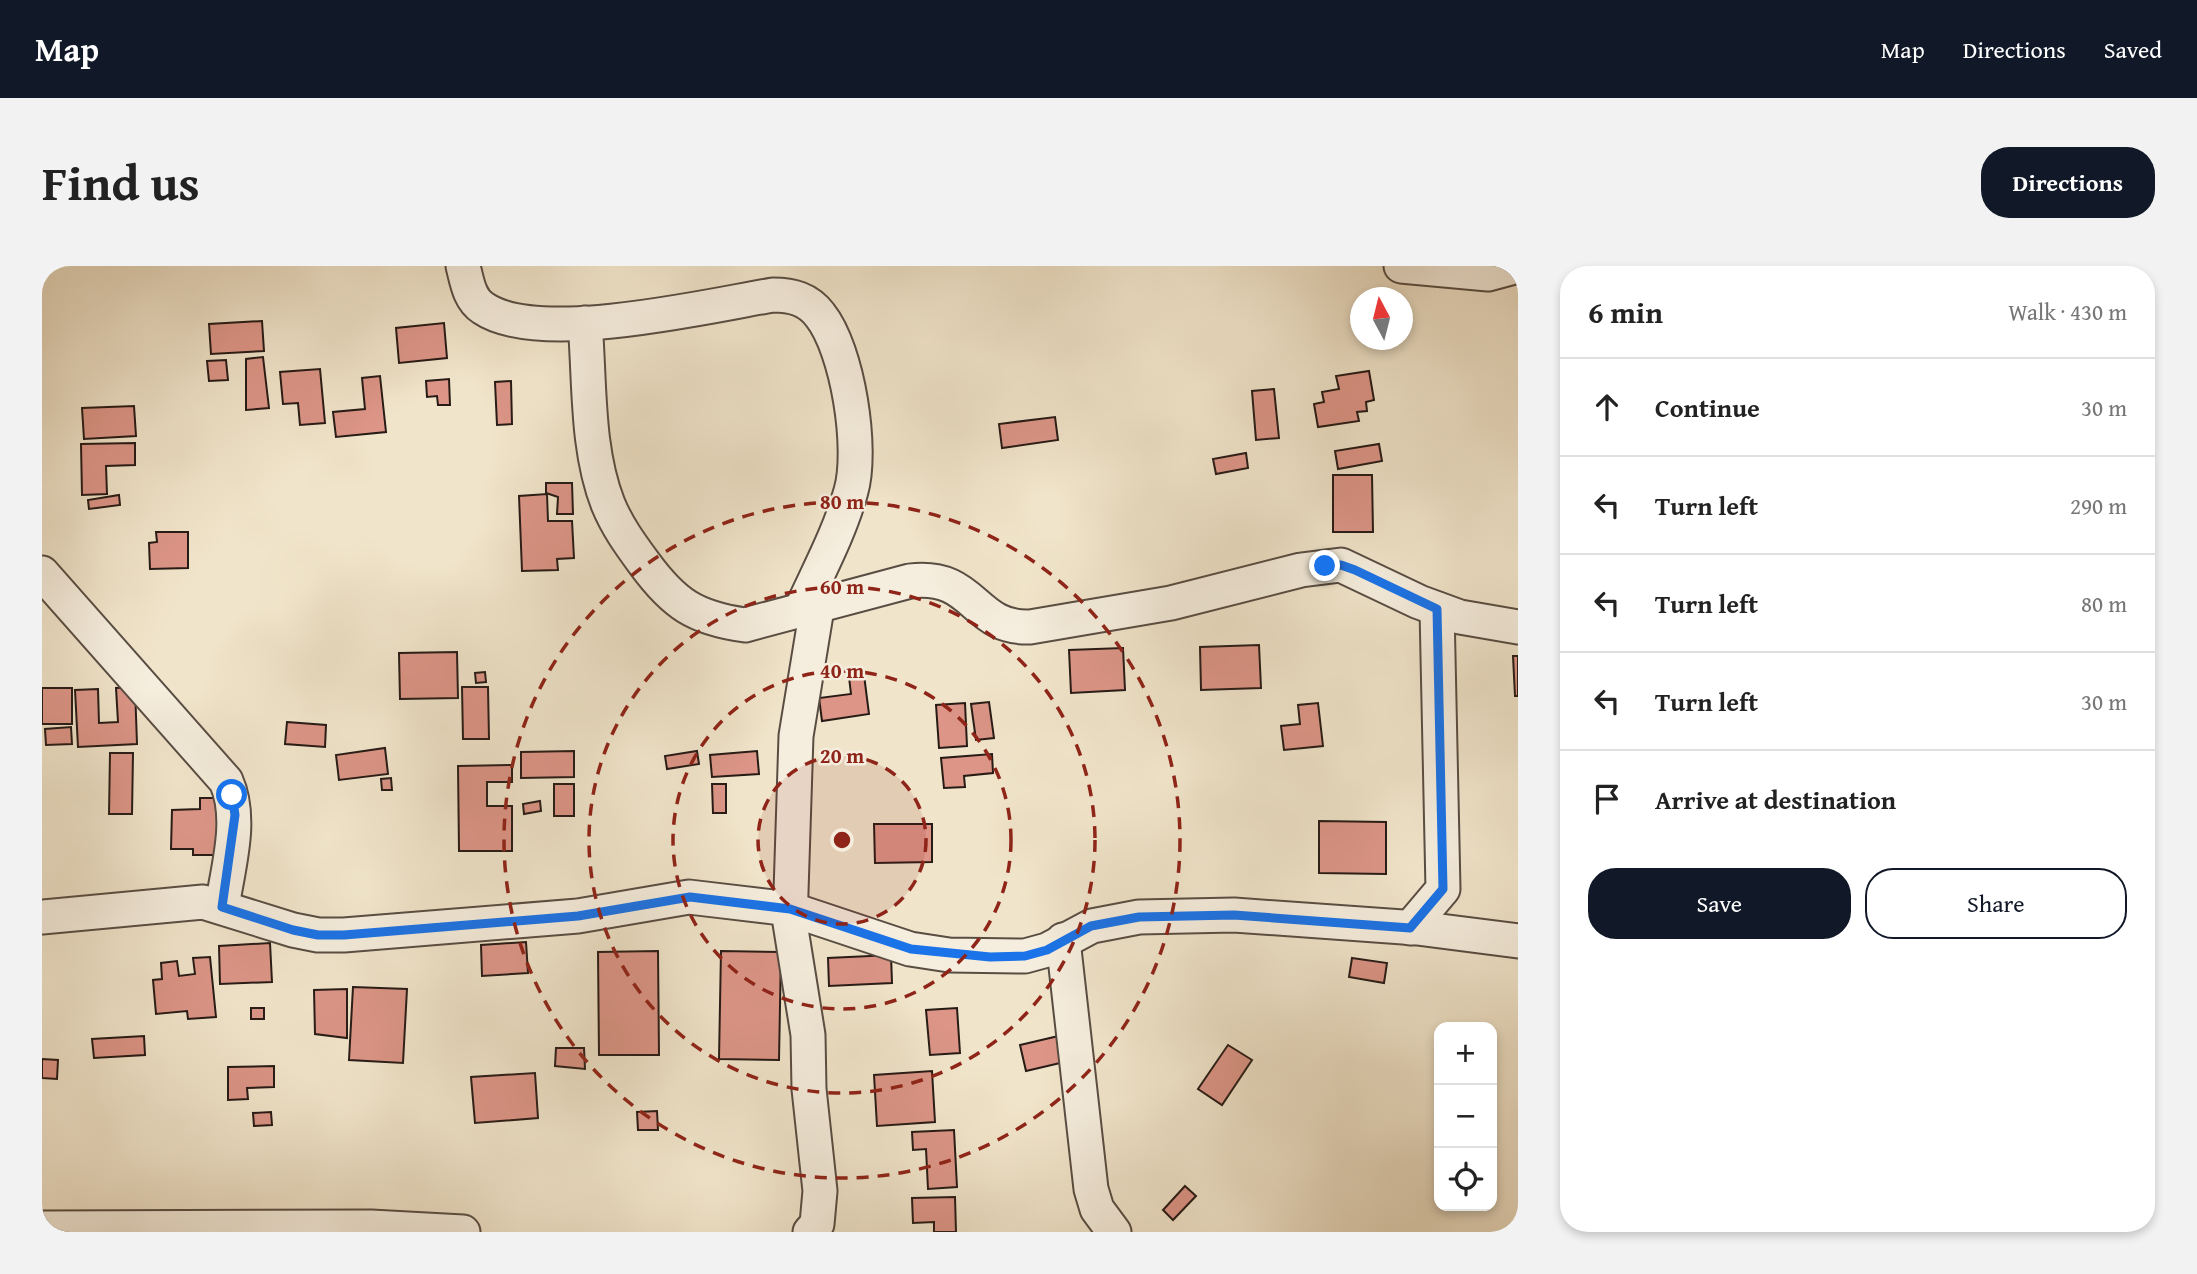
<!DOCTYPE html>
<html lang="en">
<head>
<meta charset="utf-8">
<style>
  body { margin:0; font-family:"Gentium Book Plus",serif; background:#f2f2f2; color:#222 }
  .controls { position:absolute; right:21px; bottom:21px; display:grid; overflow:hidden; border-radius:14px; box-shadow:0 4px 10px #0003 }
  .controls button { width:63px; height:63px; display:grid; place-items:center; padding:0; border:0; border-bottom:2px solid #e0e0e0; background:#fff; color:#222; font:35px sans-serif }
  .compass { position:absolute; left:1308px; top:21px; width:63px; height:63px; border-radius:50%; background:#fff; box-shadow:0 4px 10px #0003; rotate:353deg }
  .stop { position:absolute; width:21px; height:21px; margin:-16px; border:5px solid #1a73e8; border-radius:50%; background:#fff }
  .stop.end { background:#1a73e8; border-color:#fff; box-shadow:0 2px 7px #0008 }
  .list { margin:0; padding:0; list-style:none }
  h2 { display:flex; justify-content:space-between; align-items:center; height:91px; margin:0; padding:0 28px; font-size:30px }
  h2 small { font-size:23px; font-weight:400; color:#767676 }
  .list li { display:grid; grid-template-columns:46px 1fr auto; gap:21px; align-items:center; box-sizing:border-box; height:98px; padding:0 28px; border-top:2px solid #e0e0e0 }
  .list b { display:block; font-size:26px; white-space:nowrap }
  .list em { font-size:23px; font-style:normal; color:#767676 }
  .actions { display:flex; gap:14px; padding:21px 28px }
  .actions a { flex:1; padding:16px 0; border:2px solid #111827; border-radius:28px; text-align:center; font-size:24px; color:#111827 }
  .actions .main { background:#111827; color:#fff }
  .icon { flex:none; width:38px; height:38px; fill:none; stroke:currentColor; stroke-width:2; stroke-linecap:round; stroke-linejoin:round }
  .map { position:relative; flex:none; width:1476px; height:966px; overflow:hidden; border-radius:28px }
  header { display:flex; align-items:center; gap:42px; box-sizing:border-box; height:98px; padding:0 35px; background:#111827; color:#fff }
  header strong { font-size:33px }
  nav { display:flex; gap:38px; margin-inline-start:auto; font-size:24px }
  .intro { display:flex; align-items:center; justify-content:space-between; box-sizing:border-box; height:168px; padding:0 42px }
  h1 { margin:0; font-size:49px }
  .button { padding:18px 32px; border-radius:28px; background:#111827; color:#fff; font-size:24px; font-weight:700 }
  main { display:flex; gap:42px; padding:0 42px }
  aside { flex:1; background:#fff; border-radius:28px; box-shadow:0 4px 10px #0003 }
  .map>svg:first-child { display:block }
  .building { fill:#dc9587; stroke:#271b16; stroke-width:2 }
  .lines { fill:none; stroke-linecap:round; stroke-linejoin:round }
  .minor-casing { stroke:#594d43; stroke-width:37 }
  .minor { stroke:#f5eddd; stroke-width:33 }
  .route { stroke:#1a73e8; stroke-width:9 }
  .ring { fill:none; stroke:#8f2418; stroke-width:3.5; stroke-dasharray:12 9 }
  .centre { fill:#8f2418; stroke:#f5eddd; stroke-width:3.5 }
  .ring-label { font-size:21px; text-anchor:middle; font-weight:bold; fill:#8f2418; stroke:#f5eddd; stroke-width:5; stroke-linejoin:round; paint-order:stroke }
</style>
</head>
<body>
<header>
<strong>Map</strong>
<nav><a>Map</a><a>Directions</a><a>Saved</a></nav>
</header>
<div class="intro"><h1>Find us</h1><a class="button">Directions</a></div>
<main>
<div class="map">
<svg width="1476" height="966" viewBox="0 0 1476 966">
  <rect width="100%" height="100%" fill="#f0e4ca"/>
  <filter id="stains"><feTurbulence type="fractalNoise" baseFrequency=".00286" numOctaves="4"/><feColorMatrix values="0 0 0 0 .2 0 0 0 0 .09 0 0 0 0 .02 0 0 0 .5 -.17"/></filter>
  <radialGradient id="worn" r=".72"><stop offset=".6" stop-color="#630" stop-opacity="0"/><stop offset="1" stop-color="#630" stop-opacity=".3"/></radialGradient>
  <g class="building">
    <polygon points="220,55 222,85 169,88 167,58"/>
    <polygon points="402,57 405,92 357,97 354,62"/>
    <polygon points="221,91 227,142 204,144 204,93"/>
    <polygon points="184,94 186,114 167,115 165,95"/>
    <polygon points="278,103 283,157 258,159 256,137 241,138 238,106"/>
    <polygon points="1327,105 1332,134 1324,136 1325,145 1315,146 1317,155 1276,161 1272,138 1282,136 1280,126 1297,123 1294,110"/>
    <polygon points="338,110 344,166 294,171 291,146 323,143 320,112"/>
    <polygon points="407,113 408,139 396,139 395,130 385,131 384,115"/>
    <polygon points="469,115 470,158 455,159 453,116"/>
    <polygon points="1232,123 1237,172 1214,174 1210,125"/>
    <polygon points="92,140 94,170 42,173 40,142"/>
    <polygon points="1013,151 1016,174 960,182 957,158"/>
    <polygon points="93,177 93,199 64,200 65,228 40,229 39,178"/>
    <polygon points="1337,178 1340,195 1296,203 1293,185"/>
    <polygon points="1204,187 1206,202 1174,208 1171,193"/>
    <polygon points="1291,209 1330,209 1331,266 1291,266"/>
    <polygon points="504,217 530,217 531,248 515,248 516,231 504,227"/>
    <polygon points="505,228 506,255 530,255 532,292 515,293 516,304 480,305 477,230"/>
    <polygon points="77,229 78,239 47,243 46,234"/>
    <polygon points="114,266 146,266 146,302 108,303 107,277 115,276"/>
    <polygon points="1217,379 1219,422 1159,424 1158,381"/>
    <polygon points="1081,382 1083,424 1029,427 1027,384"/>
    <polygon points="415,386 416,432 358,433 357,387"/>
    <polygon points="1471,390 1476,390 1476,430 1473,430"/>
    <polygon points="443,406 444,416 434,417 433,407"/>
    <polygon points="822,409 827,448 780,455 777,432 809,428 807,411"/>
    <polygon points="93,421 95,478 36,481 33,424 56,423 57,457 76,456 74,422"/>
    <polygon points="420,421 446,421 447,473 421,473"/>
    <rect x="0" y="422" width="30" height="36"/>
    <polygon points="947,436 952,472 934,474 929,438"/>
    <polygon points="923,437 925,480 897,482 894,439"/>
    <polygon points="1276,437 1281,480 1242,484 1239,460 1258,458 1256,439"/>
    <polygon points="245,456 284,459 283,481 243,478"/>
    <polygon points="29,461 30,478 4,479 3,463"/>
    <polygon points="343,482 346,508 297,514 294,489"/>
    <polygon points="532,485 532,511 479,512 479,486"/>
    <polygon points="655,485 657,498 625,503 623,490"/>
    <polygon points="715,485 717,508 670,511 668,489"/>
    <polygon points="68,487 91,487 90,548 67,548"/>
    <polygon points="950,488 951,507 922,510 923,521 902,522 899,492"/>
    <polygon points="470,499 470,516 445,516 445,540 470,540 470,585 417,585 416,500"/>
    <polygon points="349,512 350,524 340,524 339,513"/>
    <rect x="512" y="518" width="20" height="32"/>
    <polygon points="670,518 684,518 684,547 671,547"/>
    <polygon points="158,532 177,532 177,589 151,589 151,583 129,583 130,544 158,543"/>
    <polygon points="498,535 499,545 482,548 481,538"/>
    <polygon points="1277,555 1344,556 1344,608 1277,607"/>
    <polygon points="832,558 890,558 890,596 833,597"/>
    <polygon points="484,676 486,707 440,710 439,679"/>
    <polygon points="228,677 230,716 178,718 177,680"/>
    <polygon points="616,685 617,789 557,789 556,686"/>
    <polygon points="679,685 739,686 737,794 677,793"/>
    <polygon points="849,689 850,717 787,720 786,692"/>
    <polygon points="168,691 174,751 146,753 145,745 114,748 111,714 120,713 119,697 135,695 137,710 153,708 151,692"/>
    <polygon points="1310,692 1345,697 1342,717 1307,711"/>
    <polygon points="311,721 365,723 361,797 307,794"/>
    <polygon points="305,723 305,772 273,768 272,724"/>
    <rect x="209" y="742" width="13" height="11"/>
    <polygon points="915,742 918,787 888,789 884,744"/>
    <polygon points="1025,768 1031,794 984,805 978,779"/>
    <polygon points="102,770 103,789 52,792 50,773"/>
    <polygon points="1186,779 1210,794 1180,839 1156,823"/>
    <polygon points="514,782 542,782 543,803 513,800"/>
    <polygon points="0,793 16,794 15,813 0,812"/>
    <polygon points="232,800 232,821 205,822 206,833 186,834 186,801"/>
    <polygon points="890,805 893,856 835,860 832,809"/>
    <polygon points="493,807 496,852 433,857 429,811"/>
    <polygon points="615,845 616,864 596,864 595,846"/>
    <polygon points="229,846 230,859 212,860 211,847"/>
    <polygon points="912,864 915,921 886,923 884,883 871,884 870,866"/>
    <polygon points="1143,920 1154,930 1131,954 1121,944"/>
    <polygon points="913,931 914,966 892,966 892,956 871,957 870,932"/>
  </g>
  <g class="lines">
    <g class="minor-casing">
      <g id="minor">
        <path d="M 421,0 C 425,15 427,33 441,42 C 496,80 665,40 731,29 C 750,29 766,33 778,49 C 806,84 821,183 809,225 C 798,266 776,306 759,344"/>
        <polyline points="1359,0 1446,8 1476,0"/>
        <path d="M 543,57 C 548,115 544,182 566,238 C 575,260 588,278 602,297 C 632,338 653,352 703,359 L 868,315 C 934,307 930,363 988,361 L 1129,337 L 1259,304 L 1299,299 L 1377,336 L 1418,351 L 1476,361"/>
        <path d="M 0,307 L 184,515 C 201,553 186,601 180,641"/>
        <polyline points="0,651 161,636 251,664 276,669 302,669 536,650 647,631 748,643 868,683 907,689 983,690 1005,684 1050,660 1097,651 1192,649 1375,662 1476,675"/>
        <polyline points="1368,662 1401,623 1395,343"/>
        <polyline points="1021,674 1049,923 1055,943 1072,966"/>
        <polyline points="0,962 329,961 421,966"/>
        <polyline points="768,966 775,958 778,925 767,823 766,769 748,657 754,470 775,342"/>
      </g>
    </g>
    <use href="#minor" class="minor"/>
  </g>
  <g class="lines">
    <polyline class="route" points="190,529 193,549 180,641 251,664 276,669 302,669 536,650 648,631 748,643 869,683 948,691 983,690 1005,684 1049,660 1097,651 1192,649 1368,662 1401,623 1395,343 1313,304 1299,299 1283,300"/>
  </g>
  <circle cx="800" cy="574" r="84" fill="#8f2418" fill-opacity=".12"/>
  <g class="ring">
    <circle cx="800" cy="574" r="84"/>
    <circle cx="800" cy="574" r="169"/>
    <circle cx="800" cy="574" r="253"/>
    <circle cx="800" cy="574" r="338"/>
  </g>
  <circle cx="800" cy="574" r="10" class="centre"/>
  <g class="ring-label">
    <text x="800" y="243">80 m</text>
    <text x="800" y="328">60 m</text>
    <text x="800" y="412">40 m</text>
    <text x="800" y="497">20 m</text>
  </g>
  <rect width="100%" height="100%" filter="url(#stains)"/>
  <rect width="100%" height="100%" fill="url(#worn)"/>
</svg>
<div class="controls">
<button>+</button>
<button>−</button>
<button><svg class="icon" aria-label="locate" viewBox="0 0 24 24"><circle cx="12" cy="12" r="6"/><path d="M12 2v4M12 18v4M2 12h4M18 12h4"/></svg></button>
</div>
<svg class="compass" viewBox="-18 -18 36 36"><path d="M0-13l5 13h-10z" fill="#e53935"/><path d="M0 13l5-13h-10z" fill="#767676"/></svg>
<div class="stop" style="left:190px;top:529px"></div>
<div class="stop end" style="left:1283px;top:300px"></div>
</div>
<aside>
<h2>6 min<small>Walk · 430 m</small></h2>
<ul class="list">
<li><svg class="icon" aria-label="ahead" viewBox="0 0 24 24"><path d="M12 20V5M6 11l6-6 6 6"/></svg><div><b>Continue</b></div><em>30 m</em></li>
<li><svg class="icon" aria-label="left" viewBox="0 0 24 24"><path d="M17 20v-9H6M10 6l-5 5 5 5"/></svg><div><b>Turn left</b></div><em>290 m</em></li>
<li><svg class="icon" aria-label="left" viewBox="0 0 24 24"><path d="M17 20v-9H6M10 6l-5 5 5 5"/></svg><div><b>Turn left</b></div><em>80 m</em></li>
<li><svg class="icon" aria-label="left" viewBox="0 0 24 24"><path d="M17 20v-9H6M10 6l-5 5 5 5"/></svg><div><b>Turn left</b></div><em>30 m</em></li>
<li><svg class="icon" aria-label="arrive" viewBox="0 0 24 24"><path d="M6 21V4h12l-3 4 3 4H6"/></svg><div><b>Arrive at destination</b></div></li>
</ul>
<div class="actions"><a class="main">Save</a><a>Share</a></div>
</aside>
</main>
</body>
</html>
